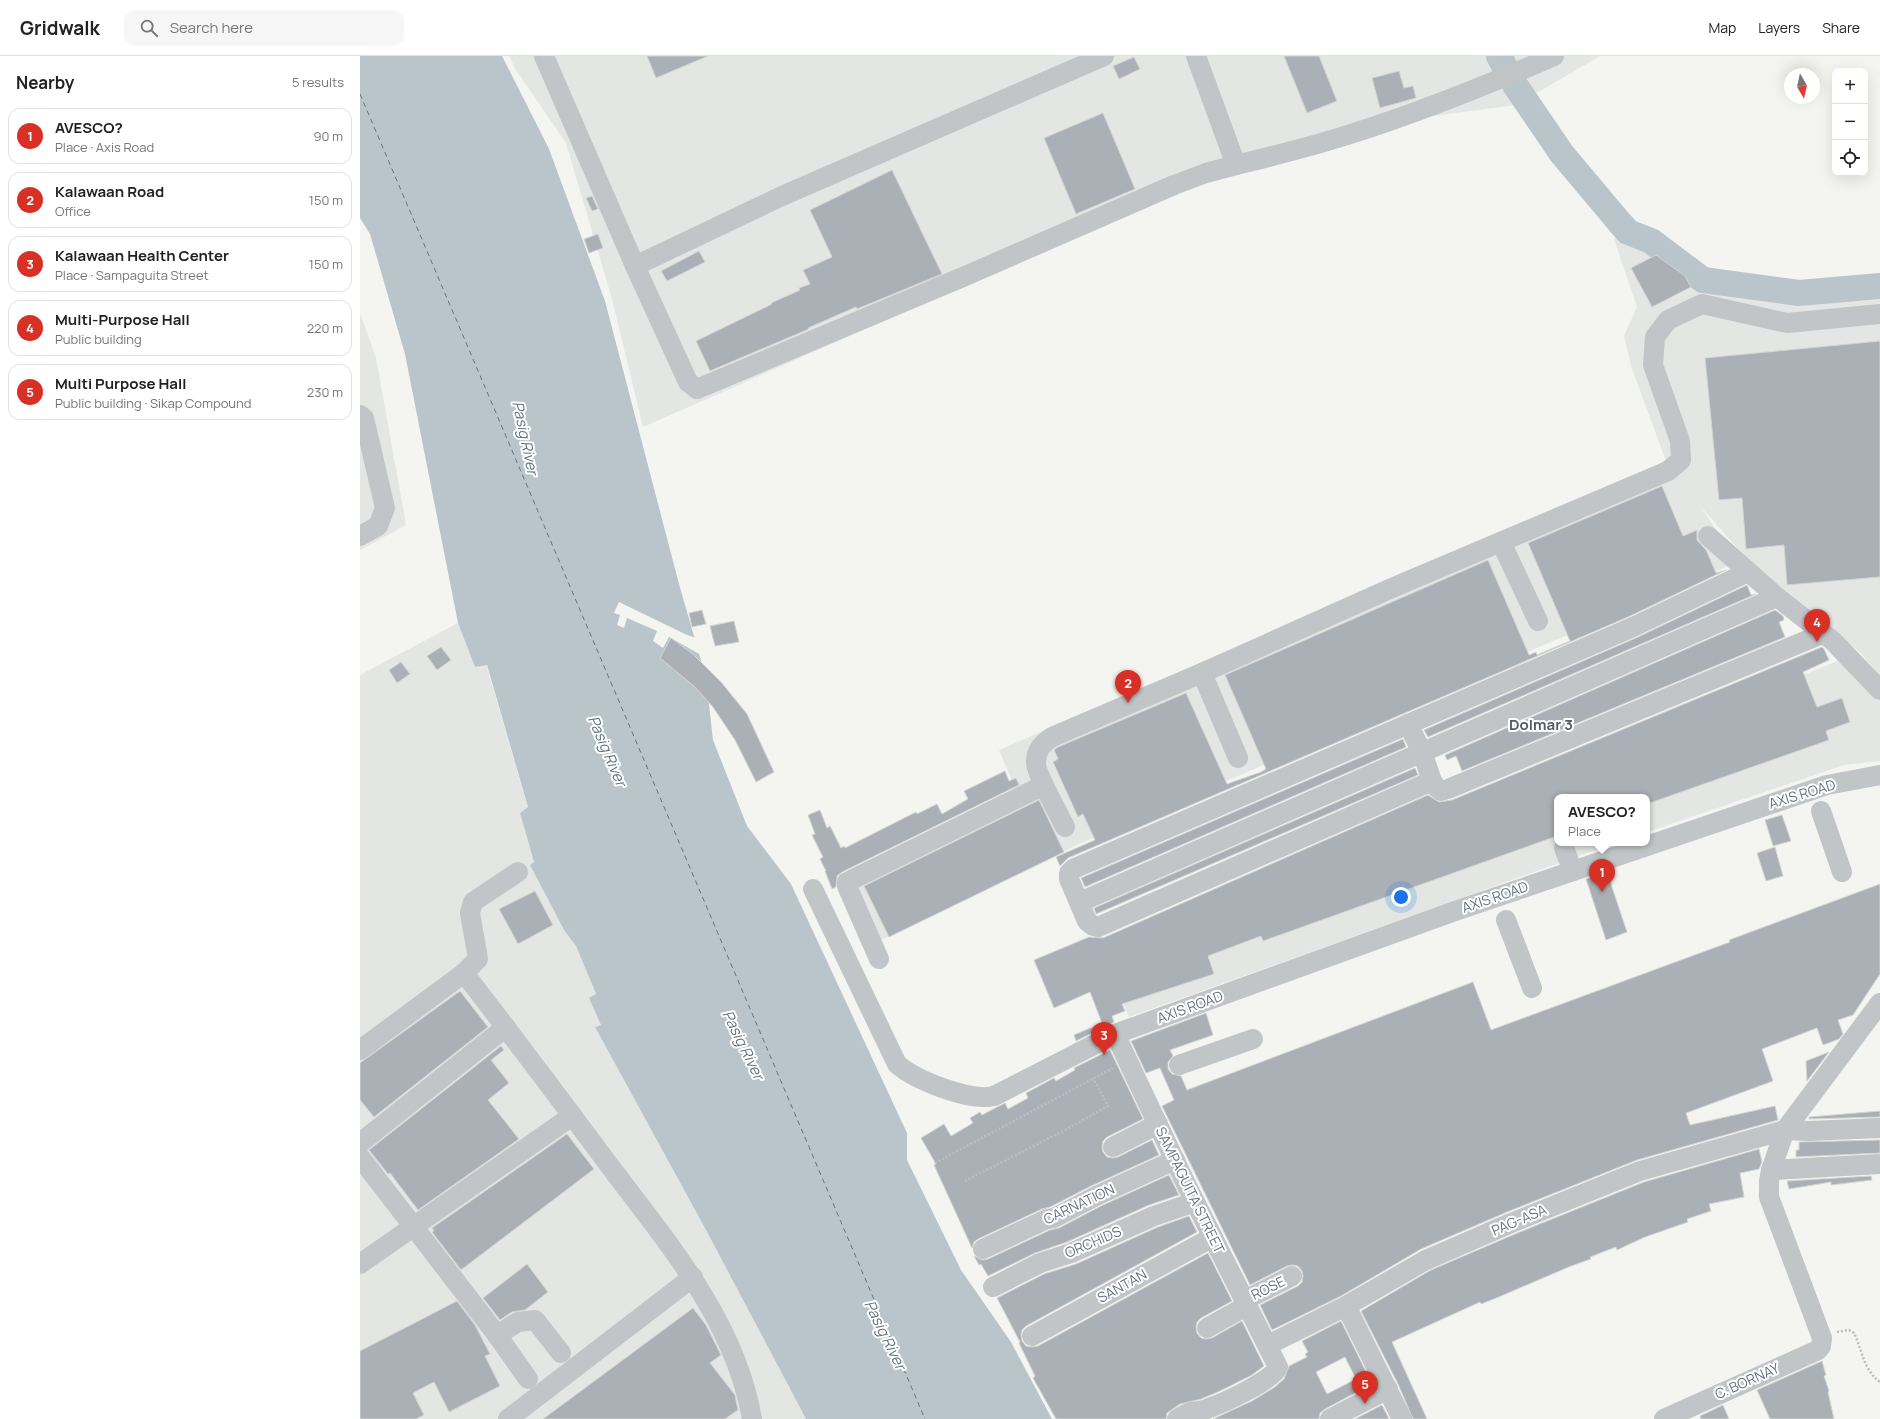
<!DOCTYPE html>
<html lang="en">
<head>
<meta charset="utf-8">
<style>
  body { margin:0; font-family:Manrope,sans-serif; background:#f6f6f6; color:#222 }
  .controls { position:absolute; right:12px; top:12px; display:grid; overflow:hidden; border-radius:8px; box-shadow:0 4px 16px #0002 }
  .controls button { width:36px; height:36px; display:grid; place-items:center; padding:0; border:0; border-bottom:1px solid #e0e0e0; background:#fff; color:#222; font:20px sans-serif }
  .compass { position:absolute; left:1424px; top:12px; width:36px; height:36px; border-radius:50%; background:#fff; box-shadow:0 4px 16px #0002; rotate:171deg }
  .you { position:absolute; left:1041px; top:841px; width:14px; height:14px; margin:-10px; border:3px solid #fff; border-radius:50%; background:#1a73e8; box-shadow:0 0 0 6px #1a73e833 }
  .badge { display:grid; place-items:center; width:26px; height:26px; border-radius:50%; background:#d93025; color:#fff; font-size:13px; font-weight:700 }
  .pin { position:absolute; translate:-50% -33px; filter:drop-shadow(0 1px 2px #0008) }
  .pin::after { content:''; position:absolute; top:21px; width:14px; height:12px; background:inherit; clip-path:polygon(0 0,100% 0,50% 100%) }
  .popup { position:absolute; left:1194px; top:738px; width:96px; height:52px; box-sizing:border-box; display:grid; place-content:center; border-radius:8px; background:#fff; filter:drop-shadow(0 1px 3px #0005); font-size:13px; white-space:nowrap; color:#767676 }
  .popup b { font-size:15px; color:#222 }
  .popup::after { content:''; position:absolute; left:50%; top:100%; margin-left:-8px; border:8px solid transparent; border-top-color:#fff }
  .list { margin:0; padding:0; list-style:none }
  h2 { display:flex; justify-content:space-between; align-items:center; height:52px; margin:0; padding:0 16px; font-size:17px }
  h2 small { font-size:13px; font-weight:400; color:#767676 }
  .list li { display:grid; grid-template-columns:26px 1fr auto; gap:12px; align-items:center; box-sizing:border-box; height:56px; margin:0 8px 8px; padding:0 8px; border:1px solid #e0e0e0; border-radius:12px }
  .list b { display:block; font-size:15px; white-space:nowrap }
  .list p { margin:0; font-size:13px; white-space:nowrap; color:#767676 }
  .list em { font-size:13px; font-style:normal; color:#767676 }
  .icon { flex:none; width:22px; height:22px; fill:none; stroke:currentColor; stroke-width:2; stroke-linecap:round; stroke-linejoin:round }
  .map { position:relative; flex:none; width:1520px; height:1363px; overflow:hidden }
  header { display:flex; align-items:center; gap:24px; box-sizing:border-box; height:56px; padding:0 20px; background:#fff; border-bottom:1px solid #e0e0e0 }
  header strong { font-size:19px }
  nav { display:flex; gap:22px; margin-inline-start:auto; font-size:14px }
  .search { width:280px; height:36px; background:#f6f6f6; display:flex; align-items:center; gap:10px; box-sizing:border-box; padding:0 14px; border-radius:12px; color:#767676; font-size:15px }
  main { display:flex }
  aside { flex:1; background:#fff }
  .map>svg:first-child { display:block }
  .built { fill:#e4e6e3 }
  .water { fill:#bac5cb }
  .pier { fill:#f4f4f0 }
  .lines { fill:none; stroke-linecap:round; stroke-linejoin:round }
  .river { stroke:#bac5cb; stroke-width:26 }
  .ferry { stroke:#5f757f; stroke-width:1; stroke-dasharray:5 4; stroke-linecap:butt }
  .building { fill:#aab0b6; stroke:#d5d5d3; fill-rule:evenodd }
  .path { stroke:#bbbdbf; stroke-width:2.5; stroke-dasharray:2 2; stroke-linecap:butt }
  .minor { stroke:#c1c5c8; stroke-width:20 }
  .labels { text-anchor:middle; stroke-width:4; stroke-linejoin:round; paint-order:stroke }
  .street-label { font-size:14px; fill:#637281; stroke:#fff }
  .water-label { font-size:15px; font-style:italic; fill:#5f757f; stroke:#fff }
  .neighbourhood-label { font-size:15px; font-weight:bold; fill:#515c66; stroke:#fff }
</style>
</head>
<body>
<header>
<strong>Gridwalk</strong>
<div class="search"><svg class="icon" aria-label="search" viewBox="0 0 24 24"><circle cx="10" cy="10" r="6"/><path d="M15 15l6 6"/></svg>Search here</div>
<nav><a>Map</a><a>Layers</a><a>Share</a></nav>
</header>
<main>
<aside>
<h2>Nearby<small>5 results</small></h2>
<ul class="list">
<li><span class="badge">1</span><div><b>AVESCO?</b><p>Place · Axis Road</p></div><em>90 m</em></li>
<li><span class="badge">2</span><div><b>Kalawaan Road</b><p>Office</p></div><em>150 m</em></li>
<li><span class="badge">3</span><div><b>Kalawaan Health Center</b><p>Place · Sampaguita Street</p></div><em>150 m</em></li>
<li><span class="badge">4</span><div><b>Multi-Purpose Hall</b><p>Public building</p></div><em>220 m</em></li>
<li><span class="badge">5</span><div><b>Multi Purpose Hall</b><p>Public building · Sikap Compound</p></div><em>230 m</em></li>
</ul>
</aside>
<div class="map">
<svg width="1520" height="1363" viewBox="0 0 1520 1363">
  <rect width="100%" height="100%" fill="#f4f4f0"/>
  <g class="built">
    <polygon points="150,0 1240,0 1156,49 1057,62 835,128 283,371 252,243 206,87 154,11"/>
    <polygon points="1268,180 1360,230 1437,241 1520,234 1520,620 1501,597 1460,565 1382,497 1340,450 1378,506 719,788 511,889 482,822 656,734 639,694 1306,405 1271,310 1264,280 1277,251 1254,183"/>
    <polygon points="0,257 16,302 46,469 0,494"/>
    <polygon points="98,567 115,611 126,608 168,752 160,757 174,806 170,809 204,874 216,890 236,939 230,942 241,969 235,971 346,1174 446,1363 0,1363 0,619"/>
    <polygon points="1485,602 1520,643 1520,705 1484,709 1287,776 1287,741 1197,741 1197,787 1255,787 769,961 738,890 1084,766"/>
  </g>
  <polygon class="water" points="0,0 142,0 189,93 245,245 319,528 346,622 353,684 387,770 431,828 547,1077 547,1104 601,1214 651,1286 692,1363 446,1363 346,1174 235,971 241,969 229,942 236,938 216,890 204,874 170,809 174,806 160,757 168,751 127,609 115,611 98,567 45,298 10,178 0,162"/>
  <polygon class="pier" points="259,546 325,578 336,582 341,599 309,581 303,592 293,585 297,575 267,562 264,572 257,569 260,559 254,557"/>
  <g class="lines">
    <g class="river">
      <polyline points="1139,0 1146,13"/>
      <polyline points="1155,29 1202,98 1260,167 1268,176 1291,185 1343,224 1439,237 1520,230"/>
    </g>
    <polyline class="ferry" points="0,38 565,1363"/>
  </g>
  <g class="building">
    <polygon points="287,0 348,0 296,22"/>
    <polygon points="924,0 959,0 977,45 947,57"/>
    <polygon points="774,1 780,13 759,23 753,10"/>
    <polygon points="1039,15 1044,32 1053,30 1056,42 1020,52 1012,22"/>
    <polygon points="743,57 775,133 716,158 684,82"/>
    <polygon points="532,114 582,218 497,253 496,251 448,272 449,273 350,315 336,285 412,248 411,247 440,234 439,232 450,228 443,214 472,201 450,154"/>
    <polygon points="232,140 238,153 232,155 226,142"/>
    <polygon points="238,178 243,192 229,197 224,183"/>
    <polygon points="339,195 345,206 307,225 301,215"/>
    <polygon points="1296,199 1325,220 1331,231 1292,251 1271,212"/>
    <polygon points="1520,285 1520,521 1427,529 1424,489 1386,493 1382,442 1359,444 1345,302"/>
    <polygon points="1302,430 1323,480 1337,474 1337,484 1346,494 1356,517 1366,514 1268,561 708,802 700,810 696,801 735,784 723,758 718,761 693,706 698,703 694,694 698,691 826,637 867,728 901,716 906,713 865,619 1128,504 1169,599 1176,596 1177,599 1210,585 1168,487"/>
    <polygon points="1387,529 1391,539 1396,538 1068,681 1064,674 1278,581"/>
    <polygon points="342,554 346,568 332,571 329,557"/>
    <polygon points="1415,554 1423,560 1424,564 1419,566 1425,581 1102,715 1096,700 1087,704 1085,699"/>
    <polygon points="374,565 379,586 355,590 350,570"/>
    <polygon points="311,582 333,598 361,626 387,658 414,716 396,726 375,684 353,651 335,631 300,602"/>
    <polygon points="81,591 91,604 77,614 67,600"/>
    <polygon points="1462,591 1464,593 1469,604 1443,616 1457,651 1482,642 1490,666 1466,675 1469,684 1287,748 1287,741 1197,741 1197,780 903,885 901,880 848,900 854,918 762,948 765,955 752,960 754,966 716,985 714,979 742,967 730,936 694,952 674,904 729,881 743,882 1068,739 1079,746 1092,744"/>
    <polygon points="41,606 50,618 37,627 29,614"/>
    <polygon points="1043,683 1046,691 725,831 721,822"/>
    <polygon points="1055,712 1058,719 736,858 734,852"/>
    <polygon points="645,715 649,725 656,722 659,729 482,816 477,820 476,831 472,833 465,815 466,815 460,803 463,801 452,779 455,778 448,759 460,754 467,772 470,770 481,792 484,790 485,792 556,756 557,758 577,748 582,758 608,743 604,735"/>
    <polygon points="679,744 704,796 529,881 504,830"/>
    <polygon points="1422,759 1431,785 1413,790 1405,764"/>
    <polygon points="1415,791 1423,820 1406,825 1397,797"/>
    <polygon points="1247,816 1267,876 1246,884 1226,823"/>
    <polygon points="1520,828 1520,918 1493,959 1478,964 1483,978 1479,983 1463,989 1457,972 1402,993 1413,1025 1326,1057 1330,1069 1415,1050 1418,1064 1277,1104 1147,1156 1061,1193 981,1240 912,1274 900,1249 938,1230 942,1226 943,1220 942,1215 938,1210 932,1209 927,1210 890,1229 802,1050 814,1044 800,1012 786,1017 771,985 846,957 853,979 810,994 813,1000 808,1006 808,1013 812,1018 821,1020 827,1034 1113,926 1131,974 1370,886 1369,884"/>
    <polygon points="175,835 193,869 158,888 139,853"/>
    <polygon points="100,935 128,971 14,1061 0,1044 0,1007"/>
    <polygon points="141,990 144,994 131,1004 149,1027 128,1044 159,1083 58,1154 30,1117 28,1118 9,1094"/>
    <polygon points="750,994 783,1063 747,1081 743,1085 742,1091 743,1096 747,1101 753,1102 758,1101 792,1084 799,1099 731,1130 690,1151 682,1153 618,1183 614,1186 612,1192 574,1109 576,1108 561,1082 584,1068 591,1080 613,1067 610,1062 620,1056 622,1059 645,1047 648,1053 668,1042 666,1037 694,1022 696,1025 715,1014 714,1012"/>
    <polygon points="1469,996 1447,1025 1446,1005"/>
    <polygon points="1520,1055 1520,1061 1449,1063 1449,1061"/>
    <polygon points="207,1078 234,1113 101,1214 72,1176 74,1175 72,1172"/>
    <polygon points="1520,1084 1520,1097 1436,1101 1436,1094 1439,1094 1439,1086"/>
    <polygon points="1399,1093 1402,1106 1399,1113 1380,1117 1384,1141 1349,1148 1351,1155 1327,1163 1328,1166 1285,1181 1257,1194 1256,1191 1230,1201 1231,1203 1211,1210 1134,1243 1121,1248 1120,1246 1032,1286 1067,1363 1053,1363 1038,1328 1001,1255 1071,1214 1155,1178 1284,1126"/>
    <polygon points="809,1119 819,1139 789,1149 707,1186 675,1197 628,1220 621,1208 619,1209 614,1200 622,1204 628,1203 690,1174 699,1172 741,1150"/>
    <polygon points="1511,1120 1512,1124 1471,1129 1471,1126 1429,1133 1427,1125"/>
    <polygon points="829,1160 837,1176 666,1270 662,1274 661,1279 662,1285 666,1290 672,1291 678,1290 848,1197 872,1245 841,1262 837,1266 836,1271 837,1277 841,1282 846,1283 852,1282 882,1265 904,1310 892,1319 860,1335 841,1343 820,1348 807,1357 806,1363 696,1363 673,1322 675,1320 659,1287 660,1286 637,1242 684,1218 716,1208 798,1171"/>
    <polygon points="167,1208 188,1236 165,1254 152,1256 140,1264 123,1242"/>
    <polygon points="97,1245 115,1269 130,1298 125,1300 140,1330 89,1356 74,1326 53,1337 64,1359 56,1363 0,1363 0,1295"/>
    <polygon points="333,1252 346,1269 361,1299 350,1307 375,1339 378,1354 365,1363 183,1363"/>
    <path d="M 981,1265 L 1012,1328 L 965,1353 L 960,1357 L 959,1363 L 853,1363 L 892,1345 L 915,1331 L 924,1323 L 929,1310 L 947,1301 L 945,1298 L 948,1296 L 942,1285 ZM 985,1301 L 996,1323 L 967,1338 L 956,1316 Z"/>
    <polygon points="1462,1305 1466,1319 1464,1320 1469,1335 1468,1336 1474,1363 1410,1363 1397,1334"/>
    <polygon points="1022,1349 1029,1363 995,1363"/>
    <polygon points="1363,1349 1369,1363 1341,1363 1340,1360"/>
  </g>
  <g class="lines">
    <g class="path">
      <polyline points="575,1107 753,1012"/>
      <polyline points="605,1125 705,1074 748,1050 733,1022"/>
      <path d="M 1477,1276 L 1489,1274 L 1494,1277 C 1502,1294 1504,1315 1520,1326"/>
    </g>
    <g class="minor">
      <polyline points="184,0 275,210 328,326 337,333 603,221 814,129 846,117 876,109"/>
      <path d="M 836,0 L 876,109 C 905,102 933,95 961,87 C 1041,64 1118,33 1194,0"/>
      <polyline points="275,210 422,140 744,0"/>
      <polyline points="0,359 4,362 25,452 18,470 0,480"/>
      <polyline points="1348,480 1417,541 1473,585 1520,634"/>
      <polyline points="1141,486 1178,565"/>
      <polyline points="1388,516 1273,571 713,813 709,817 709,823 727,865 733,870 738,871 1072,725 1076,731 1081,735 1088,733 1462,578"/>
      <polyline points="842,617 878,702"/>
      <polyline points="1048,668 1062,696 1072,725"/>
      <polyline points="1461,755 1482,816"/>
      <path d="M 705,771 C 700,760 675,716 676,706 C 676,694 682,688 692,681 L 842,617 L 1032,532 L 1308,415 L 1321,404 L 1320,385 L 1293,309 L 1295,281 L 1308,264 L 1342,248 L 1427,267 L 1520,258"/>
      <polyline points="1204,792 1213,815"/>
      <path d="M 453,833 L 537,1008 C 555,1024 610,1046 634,1040 L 755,978 L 1095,855 L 1467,729 L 1520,719"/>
      <polyline points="720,846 1417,541"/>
      <polyline points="1146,864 1172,932"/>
      <polyline points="519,903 487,830 487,826 684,729"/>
      <path d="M 104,917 C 152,979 199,1042 246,1105 C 305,1184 375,1263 392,1363"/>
      <path d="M 755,978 L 826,1128 L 918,1311 C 914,1324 863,1347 849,1352 C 843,1355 838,1355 831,1356 C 826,1357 821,1361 817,1363"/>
      <polyline points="0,994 104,917 118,903 110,857 113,846 158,816"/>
      <polyline points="819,1009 893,983"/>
      <polyline points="0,1087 146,971"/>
      <polyline points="753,1091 798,1068"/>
      <polyline points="0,1101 137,1279 168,1323"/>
      <polyline points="1411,1114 1520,1108"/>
      <polyline points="623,1193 687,1163 694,1162 736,1140 815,1104"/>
      <polyline points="0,1208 212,1060"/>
      <polyline points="633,1231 680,1207 711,1197 794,1160 835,1146"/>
      <polyline points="885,1244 932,1220"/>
      <polyline points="986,1250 1042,1363"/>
      <polyline points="847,1272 888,1249"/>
      <polyline points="137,1279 158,1266 175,1264 201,1297"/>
      <polyline points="672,1280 853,1181"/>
      <polyline points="908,1289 986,1250 1066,1204 1151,1167 1280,1115 1425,1074 1449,1075 1520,1072"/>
      <polyline points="148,1363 333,1221"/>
      <polyline points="970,1363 1028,1333"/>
      <polyline points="1304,1363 1458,1294 1461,1290 1462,1282 1409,1141 1409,1125 1411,1114 1425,1074 1520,947"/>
    </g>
  </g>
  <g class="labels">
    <g class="street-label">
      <text transform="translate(1442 738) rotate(-17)" y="5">AXIS ROAD</text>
      <text transform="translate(1135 841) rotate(-19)" y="5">AXIS ROAD</text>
      <text transform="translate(830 951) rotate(-20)" y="5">AXIS ROAD</text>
      <text transform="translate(830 1134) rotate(64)" y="5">SAMPAGUITA STREET</text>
      <text transform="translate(719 1148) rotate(-25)" y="5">CARNATION</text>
      <text transform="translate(1159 1164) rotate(-23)" y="5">PAG-ASA</text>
      <text transform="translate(733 1186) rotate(-23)" y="5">ORCHIDS</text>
      <text transform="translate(762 1230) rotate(-29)" y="5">SANTAN</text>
      <text transform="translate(908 1232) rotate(-26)" y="5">ROSE</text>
      <text transform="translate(1387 1325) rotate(-24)" y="5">C. BORNAY</text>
    </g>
    <g class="water-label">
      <text transform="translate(165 382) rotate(78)" y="5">Pasig River</text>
      <text transform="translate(247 695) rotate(67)" y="5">Pasig River</text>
      <text transform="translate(383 989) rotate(64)" y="5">Pasig River</text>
      <text transform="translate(525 1279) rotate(64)" y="5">Pasig River</text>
    </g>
    <g class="neighbourhood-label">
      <text x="1181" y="674">Dolmar 3</text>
    </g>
  </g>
</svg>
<div class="controls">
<button>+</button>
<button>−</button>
<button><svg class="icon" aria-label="locate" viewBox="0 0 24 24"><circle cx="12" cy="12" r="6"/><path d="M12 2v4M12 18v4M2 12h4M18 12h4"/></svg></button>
</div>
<svg class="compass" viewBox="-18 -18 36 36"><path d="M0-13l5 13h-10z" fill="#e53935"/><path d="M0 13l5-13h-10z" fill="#767676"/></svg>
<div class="you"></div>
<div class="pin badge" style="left:1242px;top:836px">1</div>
<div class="popup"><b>AVESCO?</b>Place</div>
<div class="pin badge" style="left:768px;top:647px">2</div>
<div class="pin badge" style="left:744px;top:999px">3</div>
<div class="pin badge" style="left:1457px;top:586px">4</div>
<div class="pin badge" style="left:1005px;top:1348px">5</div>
</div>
</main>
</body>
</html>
